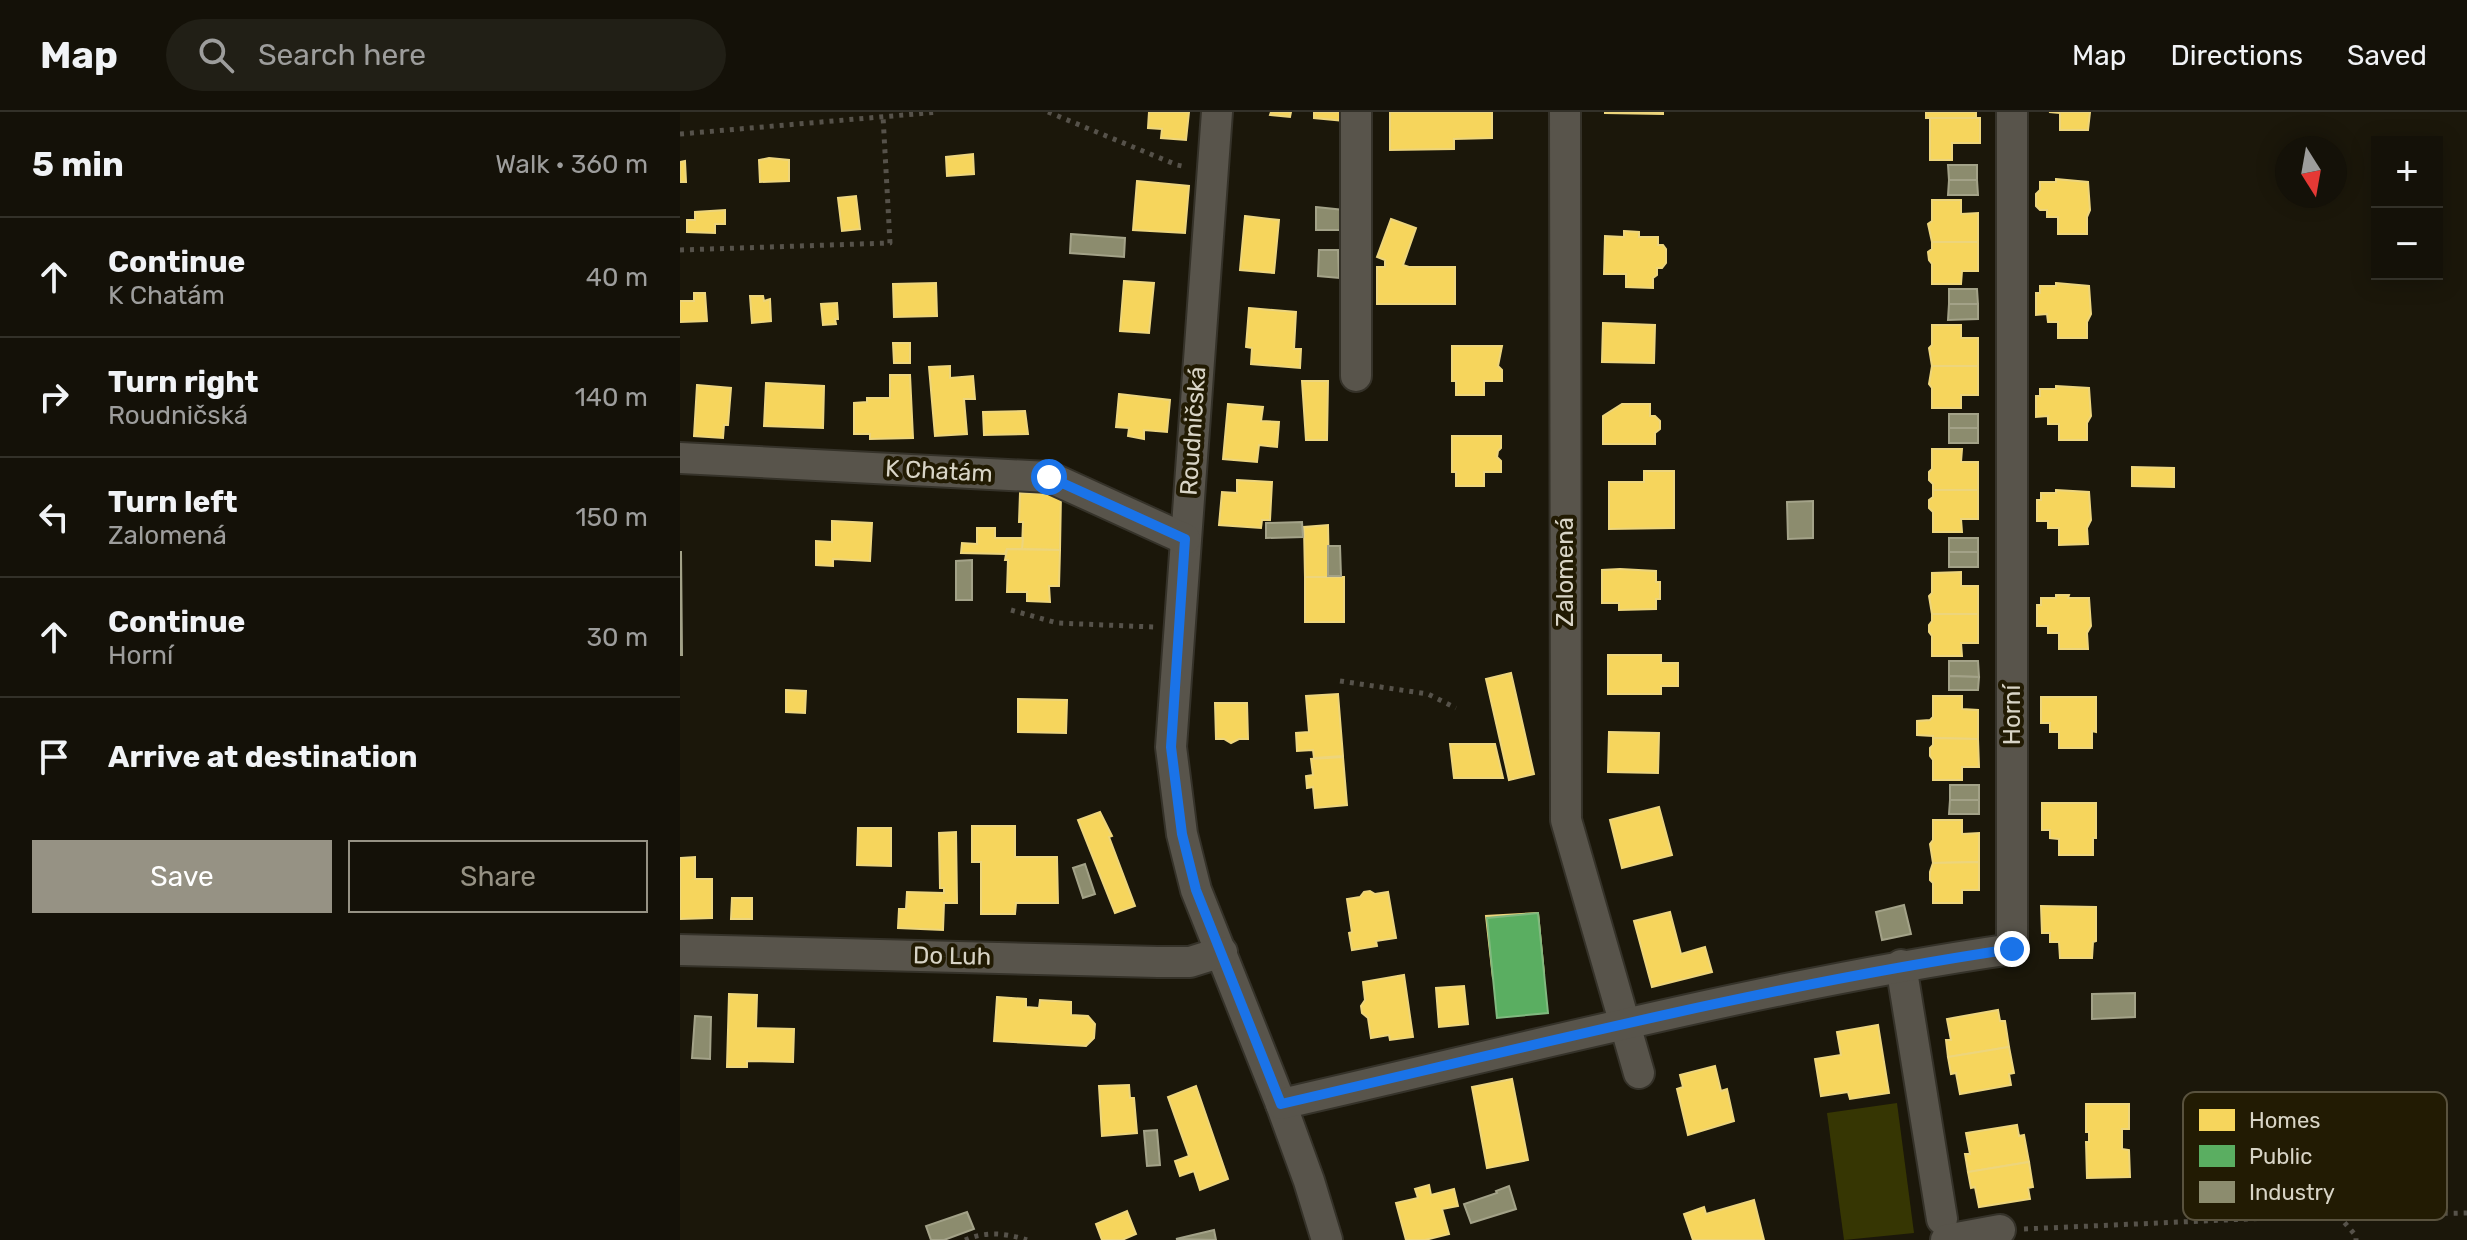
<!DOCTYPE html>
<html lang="en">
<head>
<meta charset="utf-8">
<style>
  body { margin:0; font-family:Rubik,sans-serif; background:#211f16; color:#f1f3f6 }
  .controls { position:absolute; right:24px; top:24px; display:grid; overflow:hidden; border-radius:0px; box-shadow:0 4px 20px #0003 }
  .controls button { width:72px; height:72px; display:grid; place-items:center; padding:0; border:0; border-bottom:2px solid #333129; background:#141108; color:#f1f3f6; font:40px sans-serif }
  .compass { position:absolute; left:1595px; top:24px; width:72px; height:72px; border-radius:50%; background:#141108; box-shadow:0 4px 20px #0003; rotate:169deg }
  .stop { position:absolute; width:24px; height:24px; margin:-18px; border:6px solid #1a73e8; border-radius:50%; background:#fff }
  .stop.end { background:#1a73e8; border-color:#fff; box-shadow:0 2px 8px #0008 }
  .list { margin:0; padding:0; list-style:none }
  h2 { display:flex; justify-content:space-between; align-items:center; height:104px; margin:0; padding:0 32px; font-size:34px }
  h2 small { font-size:26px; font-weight:400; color:#9d9d9c }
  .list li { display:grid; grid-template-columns:52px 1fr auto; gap:24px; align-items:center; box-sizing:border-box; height:120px; padding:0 32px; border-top:2px solid #333129 }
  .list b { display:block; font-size:30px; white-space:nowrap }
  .list p { margin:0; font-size:26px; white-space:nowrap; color:#9d9d9c }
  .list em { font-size:26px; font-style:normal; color:#9d9d9c }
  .actions { display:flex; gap:16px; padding:24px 32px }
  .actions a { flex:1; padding:18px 0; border:2px solid #969284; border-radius:0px; text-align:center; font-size:28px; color:#969284 }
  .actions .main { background:#969284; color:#fff }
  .icon { flex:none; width:44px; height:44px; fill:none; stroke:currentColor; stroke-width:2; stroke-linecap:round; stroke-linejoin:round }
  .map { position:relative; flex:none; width:1787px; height:1128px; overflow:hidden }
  header { display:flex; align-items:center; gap:48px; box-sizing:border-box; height:112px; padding:0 40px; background:#141108; border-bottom:2px solid #333129 }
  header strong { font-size:38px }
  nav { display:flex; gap:44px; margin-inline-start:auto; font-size:28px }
  .search { width:560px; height:72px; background:#211f16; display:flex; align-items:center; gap:20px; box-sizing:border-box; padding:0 28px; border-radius:44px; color:#9d9d9c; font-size:30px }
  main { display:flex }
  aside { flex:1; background:#141108 }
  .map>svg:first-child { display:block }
  .green { fill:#363603 }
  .homes { fill:#f6d55c; stroke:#edd57c; stroke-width:2 }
  .public { fill:#5aae61; stroke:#80b97f; stroke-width:2 }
  .industry { fill:#8c8c6e; stroke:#a3a288; stroke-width:2 }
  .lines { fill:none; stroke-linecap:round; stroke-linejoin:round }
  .minor-casing { stroke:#353229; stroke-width:34 }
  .path { stroke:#56524a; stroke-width:5; stroke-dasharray:4 6; stroke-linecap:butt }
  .minor { stroke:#58544b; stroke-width:30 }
  .route { stroke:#1a73e8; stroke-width:10 }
  .labels { text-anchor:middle; stroke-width:8; stroke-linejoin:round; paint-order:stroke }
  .street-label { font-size:24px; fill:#d8d4c6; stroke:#221b03 }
  .key { fill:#221b03; stroke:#59523e; stroke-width:2 }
  .key-label { font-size:22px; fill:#d8d4c6 }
</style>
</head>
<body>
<header>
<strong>Map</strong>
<div class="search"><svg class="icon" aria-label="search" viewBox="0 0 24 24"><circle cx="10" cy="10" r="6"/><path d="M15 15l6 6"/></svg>Search here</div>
<nav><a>Map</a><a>Directions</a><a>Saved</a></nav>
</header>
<main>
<aside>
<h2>5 min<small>Walk · 360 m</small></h2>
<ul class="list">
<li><svg class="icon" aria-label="ahead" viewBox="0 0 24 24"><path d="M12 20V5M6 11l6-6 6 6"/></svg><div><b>Continue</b><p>K Chatám</p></div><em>40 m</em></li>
<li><svg class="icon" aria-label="right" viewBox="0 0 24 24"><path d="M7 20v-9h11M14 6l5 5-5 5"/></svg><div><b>Turn right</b><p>Roudničská</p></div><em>140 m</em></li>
<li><svg class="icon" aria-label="left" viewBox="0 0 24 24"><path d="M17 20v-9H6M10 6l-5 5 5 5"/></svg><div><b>Turn left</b><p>Zalomená</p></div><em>150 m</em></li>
<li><svg class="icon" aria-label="ahead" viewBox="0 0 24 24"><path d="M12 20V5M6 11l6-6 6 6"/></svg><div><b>Continue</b><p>Horní</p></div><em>30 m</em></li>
<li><svg class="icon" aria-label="arrive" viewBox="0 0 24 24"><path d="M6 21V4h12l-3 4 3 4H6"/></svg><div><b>Arrive at destination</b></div></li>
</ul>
<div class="actions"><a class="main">Save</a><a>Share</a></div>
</aside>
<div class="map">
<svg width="1787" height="1128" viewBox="0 0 1787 1128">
  <rect width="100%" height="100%" fill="#1b170a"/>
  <polygon class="green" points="1217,991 1234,1121 1164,1128 1147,1001"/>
  <g class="homes">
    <polygon points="469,0 509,0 506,28 481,26 482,17 468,16"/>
    <polygon points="591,0 611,0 610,5 590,3"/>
    <polygon points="634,0 664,0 664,9 634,6"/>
    <polygon points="710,0 812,0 812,26 774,27 774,37 710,38"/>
    <polygon points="925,0 983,0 983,2 925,1"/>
    <rect x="1246" y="0" width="50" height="6"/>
    <polygon points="1369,0 1410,0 1408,18 1380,18 1380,1"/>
    <polygon points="1250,6 1300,6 1300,31 1272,31 1272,48 1250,48"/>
    <polygon points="293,42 294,62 267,64 266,45"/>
    <polygon points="89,46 109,48 109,69 80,70 79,48"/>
    <polygon points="5,49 6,70 0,70 0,50"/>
    <polygon points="1376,67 1408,70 1410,98 1407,105 1407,122 1378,122 1378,105 1367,105 1367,98 1360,98 1356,94 1356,82 1360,78 1360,70 1376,70"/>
    <polygon points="457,69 509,74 505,121 453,118"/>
    <polygon points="176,84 180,117 162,119 158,86"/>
    <polygon points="1252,88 1281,88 1281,102 1298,101 1298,130 1252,130 1248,112 1252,109"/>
    <polygon points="45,98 45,112 35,112 35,121 7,120 7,108 15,108 15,100"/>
    <polygon points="565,104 599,108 594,161 560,158"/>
    <polygon points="711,107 736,116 723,153 729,155 775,155 775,192 697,192 697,155 705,155 705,148 697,145"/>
    <polygon points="944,119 959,120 959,125 978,125 978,133 983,133 986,137 986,151 982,156 977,156 977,163 973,166 973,176 946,175 946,162 924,162 925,124 944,125"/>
    <polygon points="1252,130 1298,130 1298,159 1282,159 1281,172 1252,172 1252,152 1249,148 1248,140 1252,137"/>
    <polygon points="444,169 474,171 469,221 440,219"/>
    <polygon points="256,171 257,204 214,205 213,172"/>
    <polygon points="1376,171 1409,174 1411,202 1407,210 1407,226 1378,226 1378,210 1368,210 1367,202 1356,203 1356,181 1360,181 1360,174 1376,174"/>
    <polygon points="14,181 25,181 27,209 0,210 0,189 14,189"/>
    <polygon points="70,184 83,184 84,189 90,187 91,209 72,211"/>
    <polygon points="157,191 158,207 155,207 156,212 143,213 141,192"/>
    <polygon points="569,196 616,200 614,237 621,237 620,256 571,252 572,236 566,235"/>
    <polygon points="923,211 975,213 974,251 922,250"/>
    <polygon points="1252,213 1281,213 1281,226 1298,226 1298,254 1252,254 1249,236 1252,233"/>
    <polygon points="213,231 230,231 230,251 214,251"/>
    <polygon points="772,234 822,234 818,254 822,258 822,269 804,269 804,283 776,283 776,269 772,269"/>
    <polygon points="270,254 270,266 293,264 295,287 284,287 287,322 255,324 249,255"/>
    <polygon points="1252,254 1298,254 1298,283 1281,283 1281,296 1252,296 1252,276 1249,272"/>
    <polygon points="210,263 230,263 233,326 190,327 190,322 174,322 174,291 187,290 187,286 210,286"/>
    <polygon points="622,269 648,269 647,328 626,328"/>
    <polygon points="86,271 144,274 143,316 84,314"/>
    <polygon points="17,273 51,276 48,313 44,313 43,326 14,324"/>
    <polygon points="1376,274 1409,276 1411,304 1407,311 1407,328 1379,328 1379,312 1368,312 1368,304 1356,305 1356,284 1360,284 1360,277 1376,277"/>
    <polygon points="439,282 490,288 487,320 464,318 464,327 448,324 449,316 436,315"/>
    <polygon points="548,292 583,295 581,309 599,310 597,335 579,333 577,350 543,347"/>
    <polygon points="942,292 970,292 970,304 975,304 980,309 980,317 975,321 975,332 923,332 923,304"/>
    <polygon points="345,299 348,322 304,323 303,300"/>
    <polygon points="772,324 821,324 821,336 818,339 817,345 821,349 821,360 804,360 804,374 776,374 776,360 772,360"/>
    <polygon points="1252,337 1282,337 1281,350 1298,350 1298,378 1253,378 1253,372 1249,368 1249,360 1252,357"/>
    <polygon points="1452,355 1494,356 1494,375 1452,374"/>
    <polygon points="964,359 994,359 994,416 929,417 929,370 964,370"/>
    <polygon points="557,368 592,370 590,408 582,408 581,416 539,413 542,380 557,381"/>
    <polygon points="1253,378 1298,378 1298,407 1281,407 1282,420 1253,420 1253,400 1249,396 1249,388 1253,385"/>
    <polygon points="1376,378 1409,380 1411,408 1407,416 1408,432 1379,433 1379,416 1368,416 1368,409 1357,409 1357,388 1361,388 1361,381 1376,381"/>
    <polygon points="340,381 381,382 380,438 342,437 343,410 339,410"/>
    <polygon points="152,409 192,411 190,449 153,447 153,454 136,453 136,429 152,430"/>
    <polygon points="648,413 649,465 625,465 624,415"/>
    <polygon points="297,416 315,416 315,426 343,426 342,437 327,437 325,442 281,441 282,431 297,432"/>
    <polygon points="327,437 380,438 379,474 369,474 370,490 347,489 347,480 327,480 328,448 325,448"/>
    <polygon points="940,457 976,459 976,470 980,470 980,487 976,487 976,497 939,498 939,491 922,491 922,458"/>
    <polygon points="1281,460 1281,474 1298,474 1298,502 1252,502 1249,484 1252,481 1252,461"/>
    <rect x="625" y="465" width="39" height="45"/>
    <polygon points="1376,483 1389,483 1388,486 1409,486 1411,514 1407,521 1408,537 1379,537 1379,521 1368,521 1368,514 1357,514 1357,493 1361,493 1361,486 1376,486"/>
    <polygon points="1252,502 1298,502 1298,531 1281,531 1282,544 1252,544 1252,524 1249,520 1249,513 1252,509"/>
    <polygon points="928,543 981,543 981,551 998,551 998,574 981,574 981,582 928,582"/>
    <polygon points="831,561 854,662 829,668 806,567"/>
    <polygon points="106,578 126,579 125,601 106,600"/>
    <polygon points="658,582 663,644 634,646 633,638 617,639 616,621 629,620 626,584"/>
    <polygon points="1253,584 1282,584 1282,597 1298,598 1298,627 1253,626 1253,624 1237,623 1237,609 1250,608 1253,605"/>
    <polygon points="1361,585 1416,585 1416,620 1412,619 1412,636 1379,636 1379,620 1370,620 1370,611 1361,611"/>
    <polygon points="338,587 387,588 386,621 338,620"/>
    <polygon points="535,591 567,591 568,627 559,627 551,631 544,627 536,627"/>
    <polygon points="929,620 979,621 978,661 928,660"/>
    <polygon points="1253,626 1298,627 1299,655 1282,655 1282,668 1253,668 1253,648 1250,644 1250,636 1253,633"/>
    <polygon points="770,632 815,632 823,666 774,666"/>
    <polygon points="663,645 667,693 635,696 633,675 627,676 626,664 633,663 631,647"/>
    <polygon points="1362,691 1416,691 1416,726 1413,726 1413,743 1379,743 1379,727 1370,726 1370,718 1362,718"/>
    <polygon points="979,695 992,743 942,756 930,708"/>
    <polygon points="420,700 432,724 429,725 455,794 435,801 398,708"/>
    <polygon points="1253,708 1282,708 1282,722 1299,721 1299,750 1253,751 1250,732 1253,728"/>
    <polygon points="292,714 335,714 335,745 377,745 378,791 336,791 335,802 301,802 301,750 292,750"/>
    <polygon points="178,716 211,716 211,754 177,753"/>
    <polygon points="276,720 277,791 264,791 263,818 218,816 219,797 226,797 227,780 264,781 264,776 260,776 259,721"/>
    <polygon points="15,745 15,767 32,767 32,806 0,807 0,746"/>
    <polygon points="1299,750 1299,778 1282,778 1282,791 1253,791 1253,771 1250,768 1250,760 1253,751"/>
    <polygon points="690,779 695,782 708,780 716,826 696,829 697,834 672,838 669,821 672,820 667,787 680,785 684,780"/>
    <polygon points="52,786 72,786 72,807 51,807"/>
    <polygon points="1361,794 1416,795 1416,829 1413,830 1412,846 1380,846 1379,830 1370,830 1370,821 1362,821"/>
    <polygon points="990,800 1001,842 1025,835 1032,860 972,875 954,809"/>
    <polygon points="858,801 864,862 813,866 806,804"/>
    <polygon points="724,863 733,925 710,928 709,923 691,926 688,906 682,901 681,894 685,888 683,870"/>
    <polygon points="784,874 788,912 759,915 756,876"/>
    <polygon points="49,882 77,883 76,916 114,917 113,950 67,949 67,955 47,955"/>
    <polygon points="317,885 346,887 346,895 359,896 360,888 391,890 391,903 408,904 415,912 414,926 406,934 314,929"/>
    <polygon points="1318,898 1320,909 1325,909 1329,935 1268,945 1266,928 1271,928 1267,907"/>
    <polygon points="1198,913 1209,981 1170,987 1168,980 1141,984 1135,947 1161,943 1157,920"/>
    <polygon points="1329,935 1334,961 1329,962 1331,973 1280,982 1276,961 1271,962 1268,945"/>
    <polygon points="1035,954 1041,979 1047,977 1054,1009 1008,1023 997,977 1003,975 1000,963"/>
    <polygon points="832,967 848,1048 807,1056 792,975"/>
    <polygon points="449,973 450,986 454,986 457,1021 422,1024 419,974"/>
    <polygon points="516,974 548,1067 520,1078 514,1059 500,1064 495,1049 509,1044 488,985"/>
    <polygon points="1406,992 1449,992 1449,1017 1442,1017 1442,1037 1449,1038 1450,1065 1407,1066 1406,1030 1409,1030 1409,1020 1406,1020"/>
    <polygon points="1337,1013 1339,1024 1344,1023 1349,1050 1288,1060 1285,1042 1290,1042 1286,1021"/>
    <polygon points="1349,1050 1353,1075 1348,1076 1350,1087 1299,1095 1295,1075 1291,1076 1288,1060"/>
    <polygon points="749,1073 751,1083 774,1077 778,1094 762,1097 769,1122 745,1128 726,1128 716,1091 738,1086 735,1077"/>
    <polygon points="1074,1088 1084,1128 1013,1128 1004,1102 1024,1095 1026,1102"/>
    <polygon points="447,1099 456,1122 442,1128 422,1128 416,1112"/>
  </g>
  <polygon class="public" points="858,801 868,901 817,906 807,806"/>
  <g class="industry">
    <polygon points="1268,53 1297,53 1297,68 1269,68"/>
    <polygon points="1269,68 1297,68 1298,83 1268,83"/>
    <polygon points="636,95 664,98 664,118 636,118"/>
    <polygon points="391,122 445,126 444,145 390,141"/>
    <polygon points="639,138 658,138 659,166 638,164"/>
    <polygon points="1269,177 1297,177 1298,192 1269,192"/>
    <polygon points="1269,192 1298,192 1298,207 1268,208"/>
    <rect x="1269" y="302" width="29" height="14"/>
    <rect x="1269" y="316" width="29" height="15"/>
    <polygon points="1133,389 1133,426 1108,427 1107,390"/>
    <polygon points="622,410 623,425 586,426 586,411"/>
    <rect x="1269" y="426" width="29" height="14"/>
    <polygon points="648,434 660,434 661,464 648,464"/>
    <polygon points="0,440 1,440 2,543 0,543"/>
    <rect x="1269" y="440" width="29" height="15"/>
    <polygon points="292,448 292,488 276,488 276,449"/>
    <polygon points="1269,549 1298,549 1299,565 1269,564"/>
    <polygon points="1269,564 1299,565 1298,578 1269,578"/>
    <rect x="1270" y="673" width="29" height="15"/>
    <polygon points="1270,688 1299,688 1299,702 1269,702"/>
    <polygon points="405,752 415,782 403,786 393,756"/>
    <polygon points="1224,793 1231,822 1202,828 1196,800"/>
    <polygon points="1455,881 1455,905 1412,907 1412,882"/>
    <polygon points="15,904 31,905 30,947 12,946"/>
    <polygon points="477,1018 480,1053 467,1054 464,1019"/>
    <polygon points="829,1074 836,1097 791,1111 784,1092 817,1081 816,1079"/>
    <polygon points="287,1100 294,1117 264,1128 251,1128 246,1114"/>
    <polygon points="534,1118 536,1128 496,1127"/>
  </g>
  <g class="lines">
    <g class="minor-casing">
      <g id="minor">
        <polyline points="537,0 491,635 502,722 516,778 601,992 629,1069 647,1128"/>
        <polyline points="676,0 676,264"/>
        <polyline points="885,0 886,708 959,961"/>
        <polyline points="0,346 369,365 505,427"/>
        <polyline points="0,838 478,850 510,850 542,840"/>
        <polyline points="1221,853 1262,1107"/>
        <path d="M 601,992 C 844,937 1085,873 1332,837 L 1332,0"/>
        <polyline points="1266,1128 1320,1118"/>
      </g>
    </g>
    <g class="path">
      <polyline points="368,0 497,53 507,55"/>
      <polyline points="0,22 259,0"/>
      <polyline points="0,138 210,131 203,4"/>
      <polyline points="331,498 377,511 474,515"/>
      <polyline points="660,569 748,582 776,596"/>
      <polyline points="1658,1103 1676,1124 1676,1128"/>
      <polyline points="1344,1117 1657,1103 1787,1101"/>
      <path d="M 285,1128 C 306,1119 325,1121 347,1128"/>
    </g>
    <use href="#minor" class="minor"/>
  </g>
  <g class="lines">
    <path class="route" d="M 369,365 L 505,427 L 491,635 L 502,722 L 516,778 L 601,992 C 843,936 1085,874 1332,837"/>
  </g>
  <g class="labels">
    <g class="street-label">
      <text transform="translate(513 319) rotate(-86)" y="8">Roudničská</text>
      <text transform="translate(259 359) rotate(3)" y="8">K Chatám</text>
      <text transform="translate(885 460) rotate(-90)" y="8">Zalomená</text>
      <text transform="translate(1332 603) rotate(-90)" y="8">Horní</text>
      <text transform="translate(272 844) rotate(1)" y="8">Do Luh</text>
    </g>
  </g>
  <rect x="1503" y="980" width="264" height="128" rx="12" class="key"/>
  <rect x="1519" y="997" width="36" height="22" fill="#f6d55c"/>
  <rect x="1519" y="1033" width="36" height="22" fill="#5aae61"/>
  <rect x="1519" y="1069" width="36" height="22" fill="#8c8c6e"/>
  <g class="key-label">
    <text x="1569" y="1016">Homes</text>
    <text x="1569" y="1052">Public</text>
    <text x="1569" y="1088">Industry</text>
  </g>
</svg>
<div class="controls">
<button>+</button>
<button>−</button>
</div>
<svg class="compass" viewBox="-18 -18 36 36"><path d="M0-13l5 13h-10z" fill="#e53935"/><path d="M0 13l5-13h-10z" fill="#9d9d9c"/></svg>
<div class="stop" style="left:369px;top:365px"></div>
<div class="stop end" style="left:1332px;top:837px"></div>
</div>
</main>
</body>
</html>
